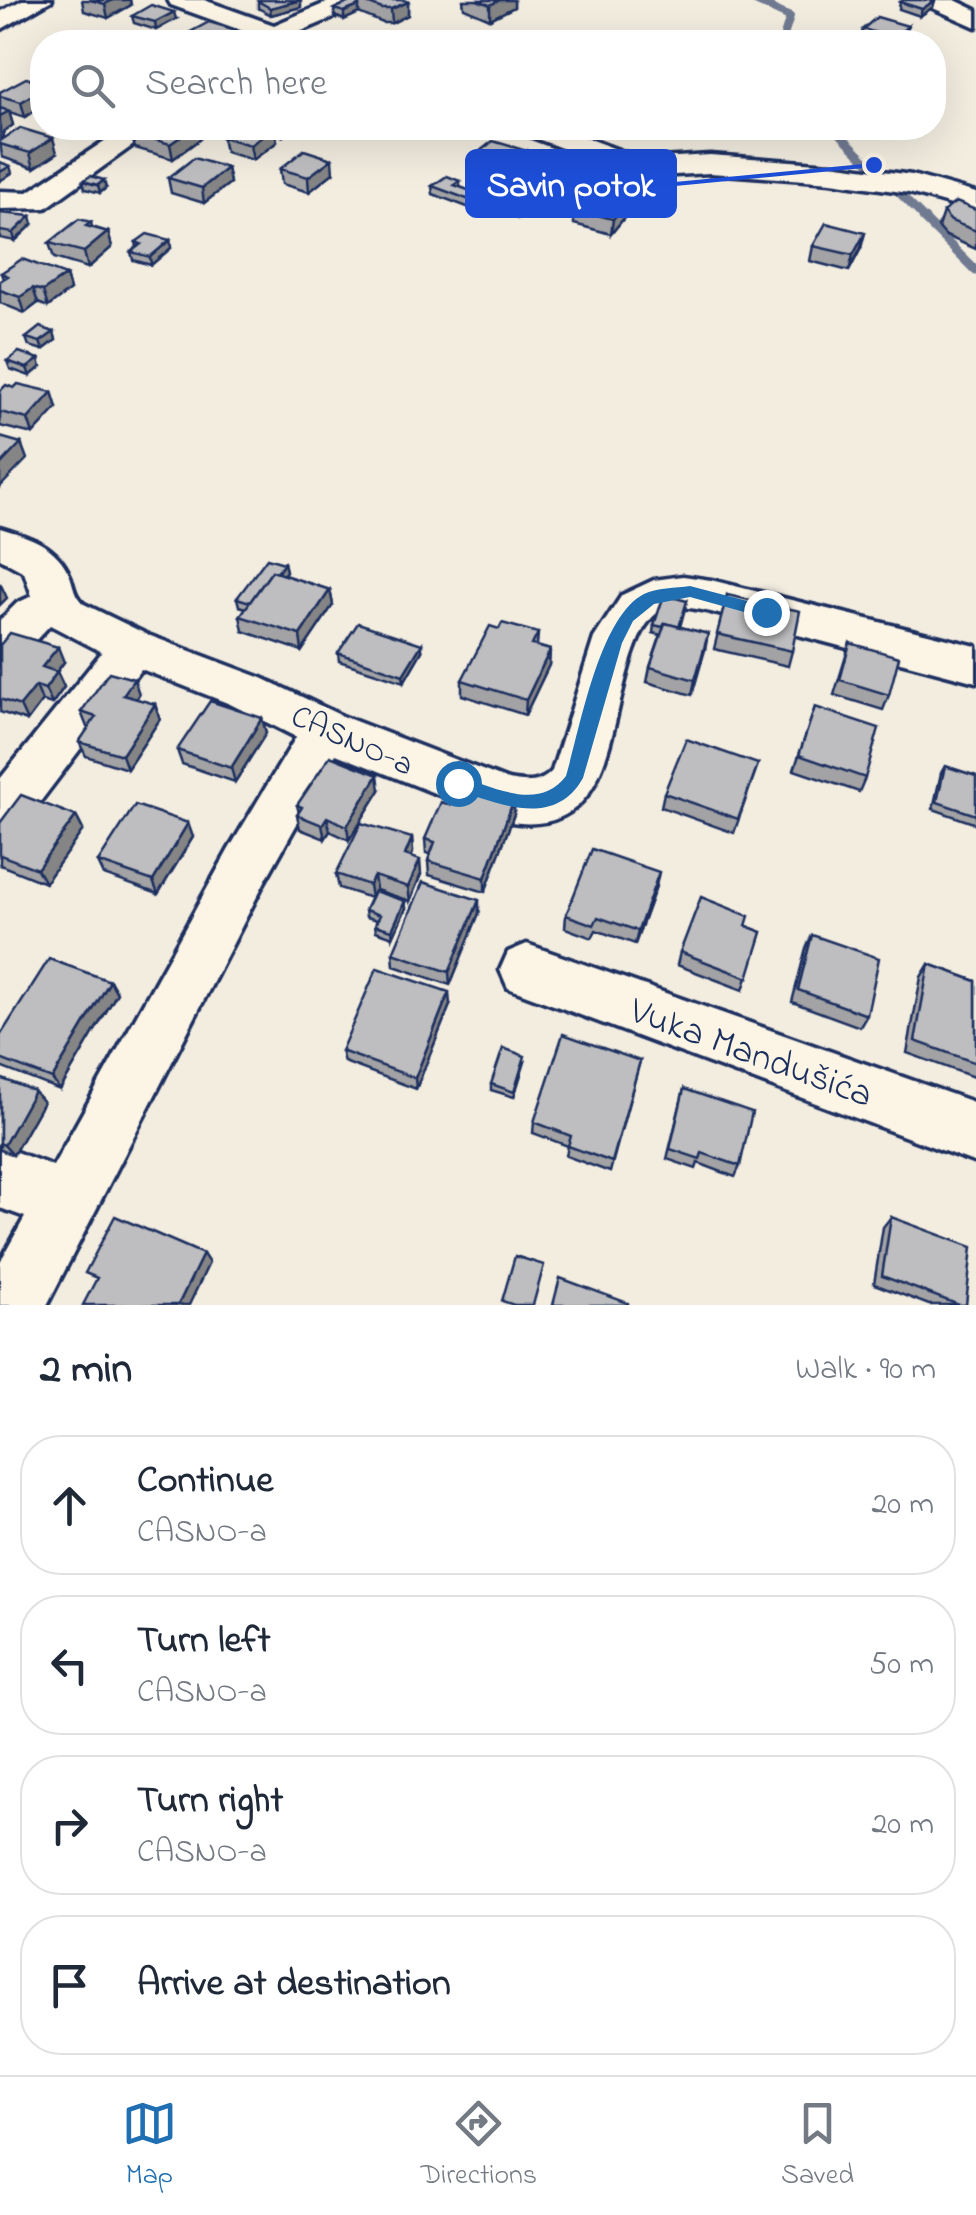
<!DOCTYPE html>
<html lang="en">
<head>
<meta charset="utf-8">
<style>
  body { margin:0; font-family:"Indie Flower",sans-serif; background:#f6f6f7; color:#1f2937 }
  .stop { position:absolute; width:30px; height:30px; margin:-22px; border:8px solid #1f6fb2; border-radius:50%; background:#fff }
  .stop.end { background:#1f6fb2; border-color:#fff; box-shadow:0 2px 10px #0008 }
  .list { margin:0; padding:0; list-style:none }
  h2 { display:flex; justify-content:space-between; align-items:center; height:130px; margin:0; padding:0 40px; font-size:42px }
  h2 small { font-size:32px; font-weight:400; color:#747a83 }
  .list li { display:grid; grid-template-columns:65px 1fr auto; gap:30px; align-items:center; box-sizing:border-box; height:140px; margin:0 20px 20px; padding:0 20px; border:2px solid #e0e1e3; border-radius:40px }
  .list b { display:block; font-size:38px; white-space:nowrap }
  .list p { margin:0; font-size:32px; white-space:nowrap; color:#747a83 }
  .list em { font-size:32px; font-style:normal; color:#747a83 }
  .icon { flex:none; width:55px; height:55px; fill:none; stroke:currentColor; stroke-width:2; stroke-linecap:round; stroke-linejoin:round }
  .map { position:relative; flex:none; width:976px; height:1305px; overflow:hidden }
  .search { position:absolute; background:#fff; box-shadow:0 10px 40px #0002; left:30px; right:30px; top:30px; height:110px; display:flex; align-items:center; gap:25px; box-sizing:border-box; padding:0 35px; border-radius:40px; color:#747a83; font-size:38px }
  .sheet { height:770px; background:#fff }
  nav { display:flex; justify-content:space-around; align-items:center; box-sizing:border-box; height:140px; border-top:2px solid #e0e1e3; background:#fff; font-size:28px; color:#747a83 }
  nav a { display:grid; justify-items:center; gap:5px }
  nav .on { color:#1f6fb2 }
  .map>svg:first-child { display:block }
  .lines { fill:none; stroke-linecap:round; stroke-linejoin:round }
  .stream-far1 { stroke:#707a91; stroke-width:8 }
  .stream { stroke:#707a91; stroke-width:9 }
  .minor-casing { stroke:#1b2f5e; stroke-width:7 }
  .minor { fill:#fcf5e5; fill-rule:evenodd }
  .wall { fill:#a3a3a5; stroke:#1b2f5e; stroke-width:2.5 }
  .shaded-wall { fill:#858586; stroke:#1b2f5e; stroke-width:2.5 }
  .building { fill:#bebec0; stroke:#1b2f5e; stroke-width:2.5 }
  .route { fill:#1f6fb2 }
  .labels { text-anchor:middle; stroke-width:9; stroke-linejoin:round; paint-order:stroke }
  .street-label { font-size:32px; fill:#1b2f5e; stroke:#fcf5e5 }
  .near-street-label { font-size:38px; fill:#1b2f5e; stroke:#fcf5e5 }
  .leader { fill:none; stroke:#1d4ed8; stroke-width:4 }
  .callout-dot { fill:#1d4ed8; stroke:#fcf5e5; stroke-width:4 }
  .callout { fill:#1d4ed8; stroke:#1d4ed8; stroke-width:4 }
  .callout-label { font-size:35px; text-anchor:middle; font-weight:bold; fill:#fff }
</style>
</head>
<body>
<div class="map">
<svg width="976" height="1305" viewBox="0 0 976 1305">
  <rect width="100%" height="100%" fill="#f3ede0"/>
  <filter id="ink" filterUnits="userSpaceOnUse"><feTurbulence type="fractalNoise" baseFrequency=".01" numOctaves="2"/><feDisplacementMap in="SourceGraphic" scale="20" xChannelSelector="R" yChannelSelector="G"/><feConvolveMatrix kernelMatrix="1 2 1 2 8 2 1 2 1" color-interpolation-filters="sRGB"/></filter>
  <g filter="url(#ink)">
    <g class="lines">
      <g class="stream-far1">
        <polyline points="753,0 790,17 782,42"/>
        <polyline points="834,128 926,220"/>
      </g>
      <polyline class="stream" points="923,218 976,271"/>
      <g class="minor-casing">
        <g id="minor">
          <polygon points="22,0 52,0 0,30 0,12"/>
          <polygon points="168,0 204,0 274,25 333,0 366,0 363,5 297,33 310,42 253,42 257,36 171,5"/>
          <polygon points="923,0 955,0 976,10 976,27 926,5"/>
          <polygon points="124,128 157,128 46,208 0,209 0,191 28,192"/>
          <polygon points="520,128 559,128 643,159 710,155 831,164 912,175 976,193 976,212 909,193 831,182 710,173 640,177 524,134"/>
          <path d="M 0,528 C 30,537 57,545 70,576 C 74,587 74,596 84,604 L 148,635 L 262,678 L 342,716 L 508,780 C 525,783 540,785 552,771 L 594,638 L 622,595 L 654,580 L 683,576 L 711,580 L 976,646 L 976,682 L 711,612 C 697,609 679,605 665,609 C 648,615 640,635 634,651 C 607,723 615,842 505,821 L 336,754 L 265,881 L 47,1305 L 0,1305 L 0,1262 L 25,1217 L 0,1208 L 0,1146 L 53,1166 L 229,849 L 296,737 L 230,704 L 141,669 L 18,831 L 0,837 L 0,779 L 102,652 L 50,625 L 16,661 L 0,666 L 0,620 L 17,603 L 32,596 L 24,572 L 0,559 Z"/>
          <polygon points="527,944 976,1103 976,1163 508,988 500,970 508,952"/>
        </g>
      </g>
      <use href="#minor" class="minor"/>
    </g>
    <g class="wall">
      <polygon points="82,0 130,0 131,5 108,18 84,11"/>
      <polygon points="354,0 408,2 408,15 392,23 383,23 359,13 344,20 335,16 334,9"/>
      <polygon points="463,0 514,0 514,7 490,19 464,8"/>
      <polygon points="935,0 933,7 920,16 899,9 900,2"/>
      <polygon points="258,1 301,7 271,15 258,8"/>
      <polygon points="132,16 176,19 156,30 134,23"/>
      <polygon points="908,26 906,33 894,42 883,42 861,36 863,29"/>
      <polygon points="236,30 238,42 185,42 183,36"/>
      <polygon points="42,82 42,106 25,117 9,112 13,125 3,132 4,137 0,140 0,92"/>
      <polygon points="70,128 103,128 93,134"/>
      <polygon points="139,128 208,128 201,133 199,132 200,139 173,159 135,148 131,133"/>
      <polygon points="236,128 295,128 283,136 276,134 277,142 253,160 225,152 222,137"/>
      <polygon points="882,128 918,128 914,135"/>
      <polygon points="0,141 57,153 34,168 2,157"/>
      <polygon points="527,151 527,166 504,185 470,174 470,159"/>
      <polygon points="227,168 230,183 204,203 171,193 168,178"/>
      <polygon points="280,169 333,173 309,192 282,184"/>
      <polygon points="592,176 578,194 545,186 546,178"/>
      <polygon points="83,181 106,188 100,193 85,189"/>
      <polygon points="460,181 460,187 479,194 479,201 470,208 433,194 432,186"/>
      <polygon points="498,204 529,208 518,218 498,212"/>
      <polygon points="574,209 628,213 611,234 574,224"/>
      <polygon points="976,210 976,249 946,236 938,227 943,212"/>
      <polygon points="0,213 33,224 15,241 0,238"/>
      <polygon points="91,222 92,227 108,232 112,247 88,268 54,258 49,243"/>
      <polygon points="170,240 171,248 151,265 133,260 131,252 137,247 136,242"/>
      <polygon points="813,246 861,248 849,271 810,261"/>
      <polygon points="1,273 66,275 70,290 48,307 38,303 25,313 0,303 0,281 3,279"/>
      <polygon points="54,332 56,340 43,350 29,346 26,338"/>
      <polygon points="7,361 41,367 30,376 10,369"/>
      <polygon points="14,388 52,392 57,408 33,434 0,426 0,391"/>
      <polygon points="284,563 286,571 283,575 330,590 333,605 302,651 243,631 240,616 246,608 239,606 237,598"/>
      <polygon points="727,595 792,651 788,666 714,649"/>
      <polygon points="687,601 680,627 708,634 692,695 647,682 650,667 661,635 653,633 654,625"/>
      <polygon points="499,629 538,633 537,646 550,650 549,665 525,715 462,695 462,680"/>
      <polygon points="850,643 889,695 883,710 834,695"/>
      <polygon points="0,645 64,662 57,672 64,687 52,704 42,701 27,721 0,712"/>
      <polygon points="422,651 404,682 339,661 338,653"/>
      <polygon points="139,694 136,699 160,719 127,769 86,756 79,742 89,728 87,727 81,712"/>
      <polygon points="815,707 865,778 859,792 794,770"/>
      <polygon points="262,718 266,733 235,782 182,764 177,750"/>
      <polygon points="758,764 734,833 661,807 664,793"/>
      <polygon points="945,766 976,776 976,824 933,809 941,773"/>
      <polygon points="380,790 349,840 330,831 325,839 300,829 297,815 299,813 297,805"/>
      <polygon points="514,799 514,814 485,892 429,875 428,861 430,854 426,853 425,839 451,805"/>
      <polygon points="76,816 83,830 45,883 0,865 0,823"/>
      <polygon points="193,837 158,894 104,875 98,862"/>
      <polygon points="412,838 413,852 411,857 421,874 410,901 376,890 375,891 405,901 406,908 393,937 376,931 375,925 377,920 366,917 365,910 371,898 339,888 336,874"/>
      <polygon points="656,886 635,944 596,930 592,938 565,928 566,915"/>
      <polygon points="479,913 450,985 394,966 393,953"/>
      <polygon points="746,926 762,932 743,990 677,965 680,952"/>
      <polygon points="812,935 867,1015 860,1027 792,1002 806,948"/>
      <polygon points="929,964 976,981 976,1078 907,1053 921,977"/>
      <polygon points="110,981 117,993 60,1090 0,1067 0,1036"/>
      <polygon points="450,1005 416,1089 344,1062 341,1051"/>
      <polygon points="640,1061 610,1172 566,1156 568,1146 533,1133 534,1122"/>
      <polygon points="525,1062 514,1097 491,1090 491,1084"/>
      <polygon points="0,1078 43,1102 13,1155 0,1150"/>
      <polygon points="684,1089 740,1166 735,1177 698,1163 696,1169 667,1159"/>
      <polygon points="891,1217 966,1305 929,1305 874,1284 883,1227"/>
    </g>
    <g class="shaded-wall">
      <polygon points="113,0 130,0 131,5 108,18 105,4"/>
      <polygon points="301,0 301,7 271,15 270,8"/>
      <polygon points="500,0 514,0 514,7 490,19 490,5"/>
      <polygon points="935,0 933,7 920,16 922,9"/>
      <polygon points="408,2 408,15 392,23 391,9"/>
      <polygon points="359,6 359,13 344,20 344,12"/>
      <polygon points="174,12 176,19 156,30 155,22"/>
      <polygon points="908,26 906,33 894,42 892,42 893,38"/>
      <polygon points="236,30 238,42 215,42"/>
      <polygon points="42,89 42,106 25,117 21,102"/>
      <polygon points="9,111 13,125 3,132 4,137 0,140 0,116"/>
      <polygon points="92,128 103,128 93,134"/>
      <polygon points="193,128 198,128 200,139 173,159 170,144"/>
      <polygon points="275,128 277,142 253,160 250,145"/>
      <polygon points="282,128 295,128 283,136"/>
      <polygon points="53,138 57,153 34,168 30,153"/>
      <polygon points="527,151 527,166 504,185 504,170"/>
      <polygon points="332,159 333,173 309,192 308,177"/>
      <polygon points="10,166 12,173 0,181 0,172"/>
      <polygon points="227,168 230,183 204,203 202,188"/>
      <polygon points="593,168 592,176 578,194 578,186"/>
      <polygon points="104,180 106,188 100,193 98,185"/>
      <polygon points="479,194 479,201 470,208 470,200"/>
      <polygon points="630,198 628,213 611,234 613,219"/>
      <polygon points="529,200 529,208 518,218 518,210"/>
      <polygon points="31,216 33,224 15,241 13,233"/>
      <polygon points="108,232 112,247 88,268 84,252"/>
      <polygon points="865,233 861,248 849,271 853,255"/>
      <polygon points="170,240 171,248 151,265 150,257"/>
      <polygon points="66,275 70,290 48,307 43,291"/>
      <polygon points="33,288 38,303 25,313 20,297"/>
      <polygon points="54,332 56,340 43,350 40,342"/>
      <polygon points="39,359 41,367 30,376 27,368"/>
      <polygon points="52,392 57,408 33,434 28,419"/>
      <polygon points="21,443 27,459 0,487 0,465"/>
      <polygon points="284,563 286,571 257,611 256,603"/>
      <polygon points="0,583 7,598 0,605"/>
      <polygon points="330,590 333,605 302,651 300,635"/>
      <polygon points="708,634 705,650 692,695 695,680"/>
      <polygon points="422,644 422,651 404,682 403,675"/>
      <polygon points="58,647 64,662 49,682 42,667"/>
      <polygon points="550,650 549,665 525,715 526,700"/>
      <polygon points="57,672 64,687 52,704 45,689"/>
      <polygon points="134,679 139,694 129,710 123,695"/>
      <polygon points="36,686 42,701 27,721 20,706"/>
      <polygon points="155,704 160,719 127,769 122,755"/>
      <polygon points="262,718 266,733 235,782 231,768"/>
      <polygon points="378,775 380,790 349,840 347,826"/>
      <polygon points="514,799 514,814 485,892 485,878"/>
      <polygon points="76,816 83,830 45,883 37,869"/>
      <polygon points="327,817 330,831 325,839 322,825"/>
      <polygon points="188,823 193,837 158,894 153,881"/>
      <polygon points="412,838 413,852 406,869 405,855"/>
      <polygon points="420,860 421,874 410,901 408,887"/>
      <polygon points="659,872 656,886 635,944 638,931"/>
      <polygon points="374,876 376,890 371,898 369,885"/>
      <polygon points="479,900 479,913 450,985 449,972"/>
      <polygon points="405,901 406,908 393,937 392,930"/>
      <polygon points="110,981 117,993 60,1090 52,1079"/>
      <polygon points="449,992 450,1005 416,1089 415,1078"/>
      <polygon points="34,1091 43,1102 13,1155 4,1145"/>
      <polygon points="203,1254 209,1263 189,1305 178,1305"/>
    </g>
    <g class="building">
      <polygon points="90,0 113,0 105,4"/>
      <polygon points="261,0 301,0 270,8 258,1"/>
      <polygon points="354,0 358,0 359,6 344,12 334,9"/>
      <polygon points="359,0 404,0 408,2 391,9 382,9"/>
      <polygon points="477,0 500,0 490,5"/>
      <polygon points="904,0 935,0 922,9 900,2"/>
      <polygon points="151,5 174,12 155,22 132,16"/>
      <polygon points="877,17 908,26 893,38 863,29"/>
      <polygon points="209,22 236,30 215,42 183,36"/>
      <polygon points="26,78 42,82 42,89 21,102 0,96 0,92"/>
      <polygon points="0,108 9,111 0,116"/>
      <polygon points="20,128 53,138 30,153 0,144 0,141"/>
      <polygon points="139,128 193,128 170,144 131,133"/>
      <polygon points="236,128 275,128 250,145 222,137"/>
      <polygon points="493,141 527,151 504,170 470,159"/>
      <polygon points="304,150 332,159 308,177 280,169"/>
      <polygon points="194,158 227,168 202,188 168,178"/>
      <polygon points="0,162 10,166 0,172"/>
      <polygon points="90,176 104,180 98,185 83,181"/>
      <polygon points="447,176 460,181 454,185 479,194 470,200 432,186"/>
      <polygon points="592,188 630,198 613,219 574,209"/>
      <polygon points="956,202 976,210 976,231 951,221 943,212"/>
      <polygon points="0,213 31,216 13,233 0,231"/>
      <polygon points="79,219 91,222 86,226 108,232 84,252 49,243"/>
      <polygon points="826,223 865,233 853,255 813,246"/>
      <polygon points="147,234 170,240 150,257 131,252 141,244 136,242"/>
      <polygon points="22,259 66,275 43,291 33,288 20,297 0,290 0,281 8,276 1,273"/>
      <polygon points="40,327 54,332 40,342 26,338"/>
      <polygon points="19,352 39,359 27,368 7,361"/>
      <polygon points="18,384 52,392 28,419 0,412 0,391 6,385 14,388"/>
      <polygon points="0,437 21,443 0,465"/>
      <polygon points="267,558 284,563 277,573 272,571 250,602 237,598"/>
      <polygon points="272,571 330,590 300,635 240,616"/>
      <polygon points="664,595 687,601 679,627 665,623 663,627 654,625"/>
      <polygon points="727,595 800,611 792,651 717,634"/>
      <polygon points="358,623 422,644 403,675 338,653"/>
      <polygon points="502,623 538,633 532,645 550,650 526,700 462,680 490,626 499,629"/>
      <polygon points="665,623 708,634 695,680 650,667"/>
      <polygon points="10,633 58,647 42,667 57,672 45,689 36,686 20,706 0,699 0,645"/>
      <polygon points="850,643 899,657 889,695 840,680"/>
      <polygon points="109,672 134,679 123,695 155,704 122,755 79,742 96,717 81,712"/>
      <polygon points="210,701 262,718 231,768 177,750"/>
      <polygon points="815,707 879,728 865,778 799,755"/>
      <polygon points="686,739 758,764 738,819 664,793"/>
      <polygon points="330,756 378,775 347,826 327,817 322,825 297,815 302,807 297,805"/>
      <polygon points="945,766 976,776 976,815 937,802"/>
      <polygon points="459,784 514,799 485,878 428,861 435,842 425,839 441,802 451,805"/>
      <polygon points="21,795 76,816 37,869 0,855 0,823"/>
      <polygon points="135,805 188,823 153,881 98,862"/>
      <polygon points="361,823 412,838 405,855 420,860 408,887 374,876 369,885 336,874"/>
      <polygon points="592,849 659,872 638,931 598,917 594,925 566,915"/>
      <polygon points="423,882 479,900 449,972 393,953"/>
      <polygon points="374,891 405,901 392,930 375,925 380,915 365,910"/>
      <polygon points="701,897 749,916 746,926 762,932 748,978 680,952"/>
      <polygon points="812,935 879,958 867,1015 798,990"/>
      <polygon points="49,959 110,981 52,1079 0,1059 0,1036"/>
      <polygon points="929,964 976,981 976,1063 915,1041"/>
      <polygon points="377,968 449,992 415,1078 341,1051"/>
      <polygon points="563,1034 640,1061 612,1162 568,1146 571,1136 534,1122"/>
      <polygon points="503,1048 525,1056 514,1092 491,1084"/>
      <polygon points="0,1078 34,1091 4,1145 0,1143"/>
      <polygon points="684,1089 752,1112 740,1166 702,1153 700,1159 670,1149"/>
      <polygon points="115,1216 203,1254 178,1305 83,1305 97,1278 85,1273"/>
      <polygon points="891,1217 972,1247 966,1305 959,1305 882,1276"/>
      <polygon points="515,1256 544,1265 533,1305 514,1305 502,1301"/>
      <polygon points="560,1278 628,1303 628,1305 553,1305"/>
    </g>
  </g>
  <path class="route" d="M 690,586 L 766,606 L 774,612 L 766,618 L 690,597 L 654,604 L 633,621 L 622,643 L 583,778 C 554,830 496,803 452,788 L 452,778 L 458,776 C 494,787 539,812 566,776 C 580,729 599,617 644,594 C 656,588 676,588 690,586 Z"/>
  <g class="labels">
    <g class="street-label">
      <text transform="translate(353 739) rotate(24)" y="11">CASNO-a</text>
    </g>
    <g class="near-street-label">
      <text transform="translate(752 1051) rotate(20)" y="13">Vuka Mandušića</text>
    </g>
  </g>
  <path class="leader" d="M874 165L675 184"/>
  <circle class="callout-dot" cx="874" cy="165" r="10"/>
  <rect class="callout" x="467" y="151" width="208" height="65" rx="10"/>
  <g class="callout-label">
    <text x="571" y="196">Savin potok</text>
  </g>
</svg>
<div class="stop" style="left:458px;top:783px"></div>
<div class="stop end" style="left:766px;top:612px"></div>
<div class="search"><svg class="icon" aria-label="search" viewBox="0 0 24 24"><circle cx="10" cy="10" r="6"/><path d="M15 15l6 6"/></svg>Search here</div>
</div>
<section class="sheet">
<h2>2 min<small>Walk · 90 m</small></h2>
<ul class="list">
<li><svg class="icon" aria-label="ahead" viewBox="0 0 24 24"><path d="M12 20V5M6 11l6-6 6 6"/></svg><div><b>Continue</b><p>CASNO-a</p></div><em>20 m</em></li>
<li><svg class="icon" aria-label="left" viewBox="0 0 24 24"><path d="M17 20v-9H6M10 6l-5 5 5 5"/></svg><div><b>Turn left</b><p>CASNO-a</p></div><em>50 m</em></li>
<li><svg class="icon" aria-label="right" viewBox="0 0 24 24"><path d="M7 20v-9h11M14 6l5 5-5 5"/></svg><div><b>Turn right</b><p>CASNO-a</p></div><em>20 m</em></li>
<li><svg class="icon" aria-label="arrive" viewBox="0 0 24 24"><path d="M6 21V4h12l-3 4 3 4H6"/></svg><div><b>Arrive at destination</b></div></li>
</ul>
</section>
<nav>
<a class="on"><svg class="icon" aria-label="map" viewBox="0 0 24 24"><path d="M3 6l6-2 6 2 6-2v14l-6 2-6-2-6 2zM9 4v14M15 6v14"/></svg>Map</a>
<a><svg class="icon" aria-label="directions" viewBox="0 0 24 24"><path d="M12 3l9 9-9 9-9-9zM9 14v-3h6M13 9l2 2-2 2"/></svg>Directions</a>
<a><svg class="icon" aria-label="saved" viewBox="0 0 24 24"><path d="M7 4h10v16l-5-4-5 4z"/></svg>Saved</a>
</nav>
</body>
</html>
